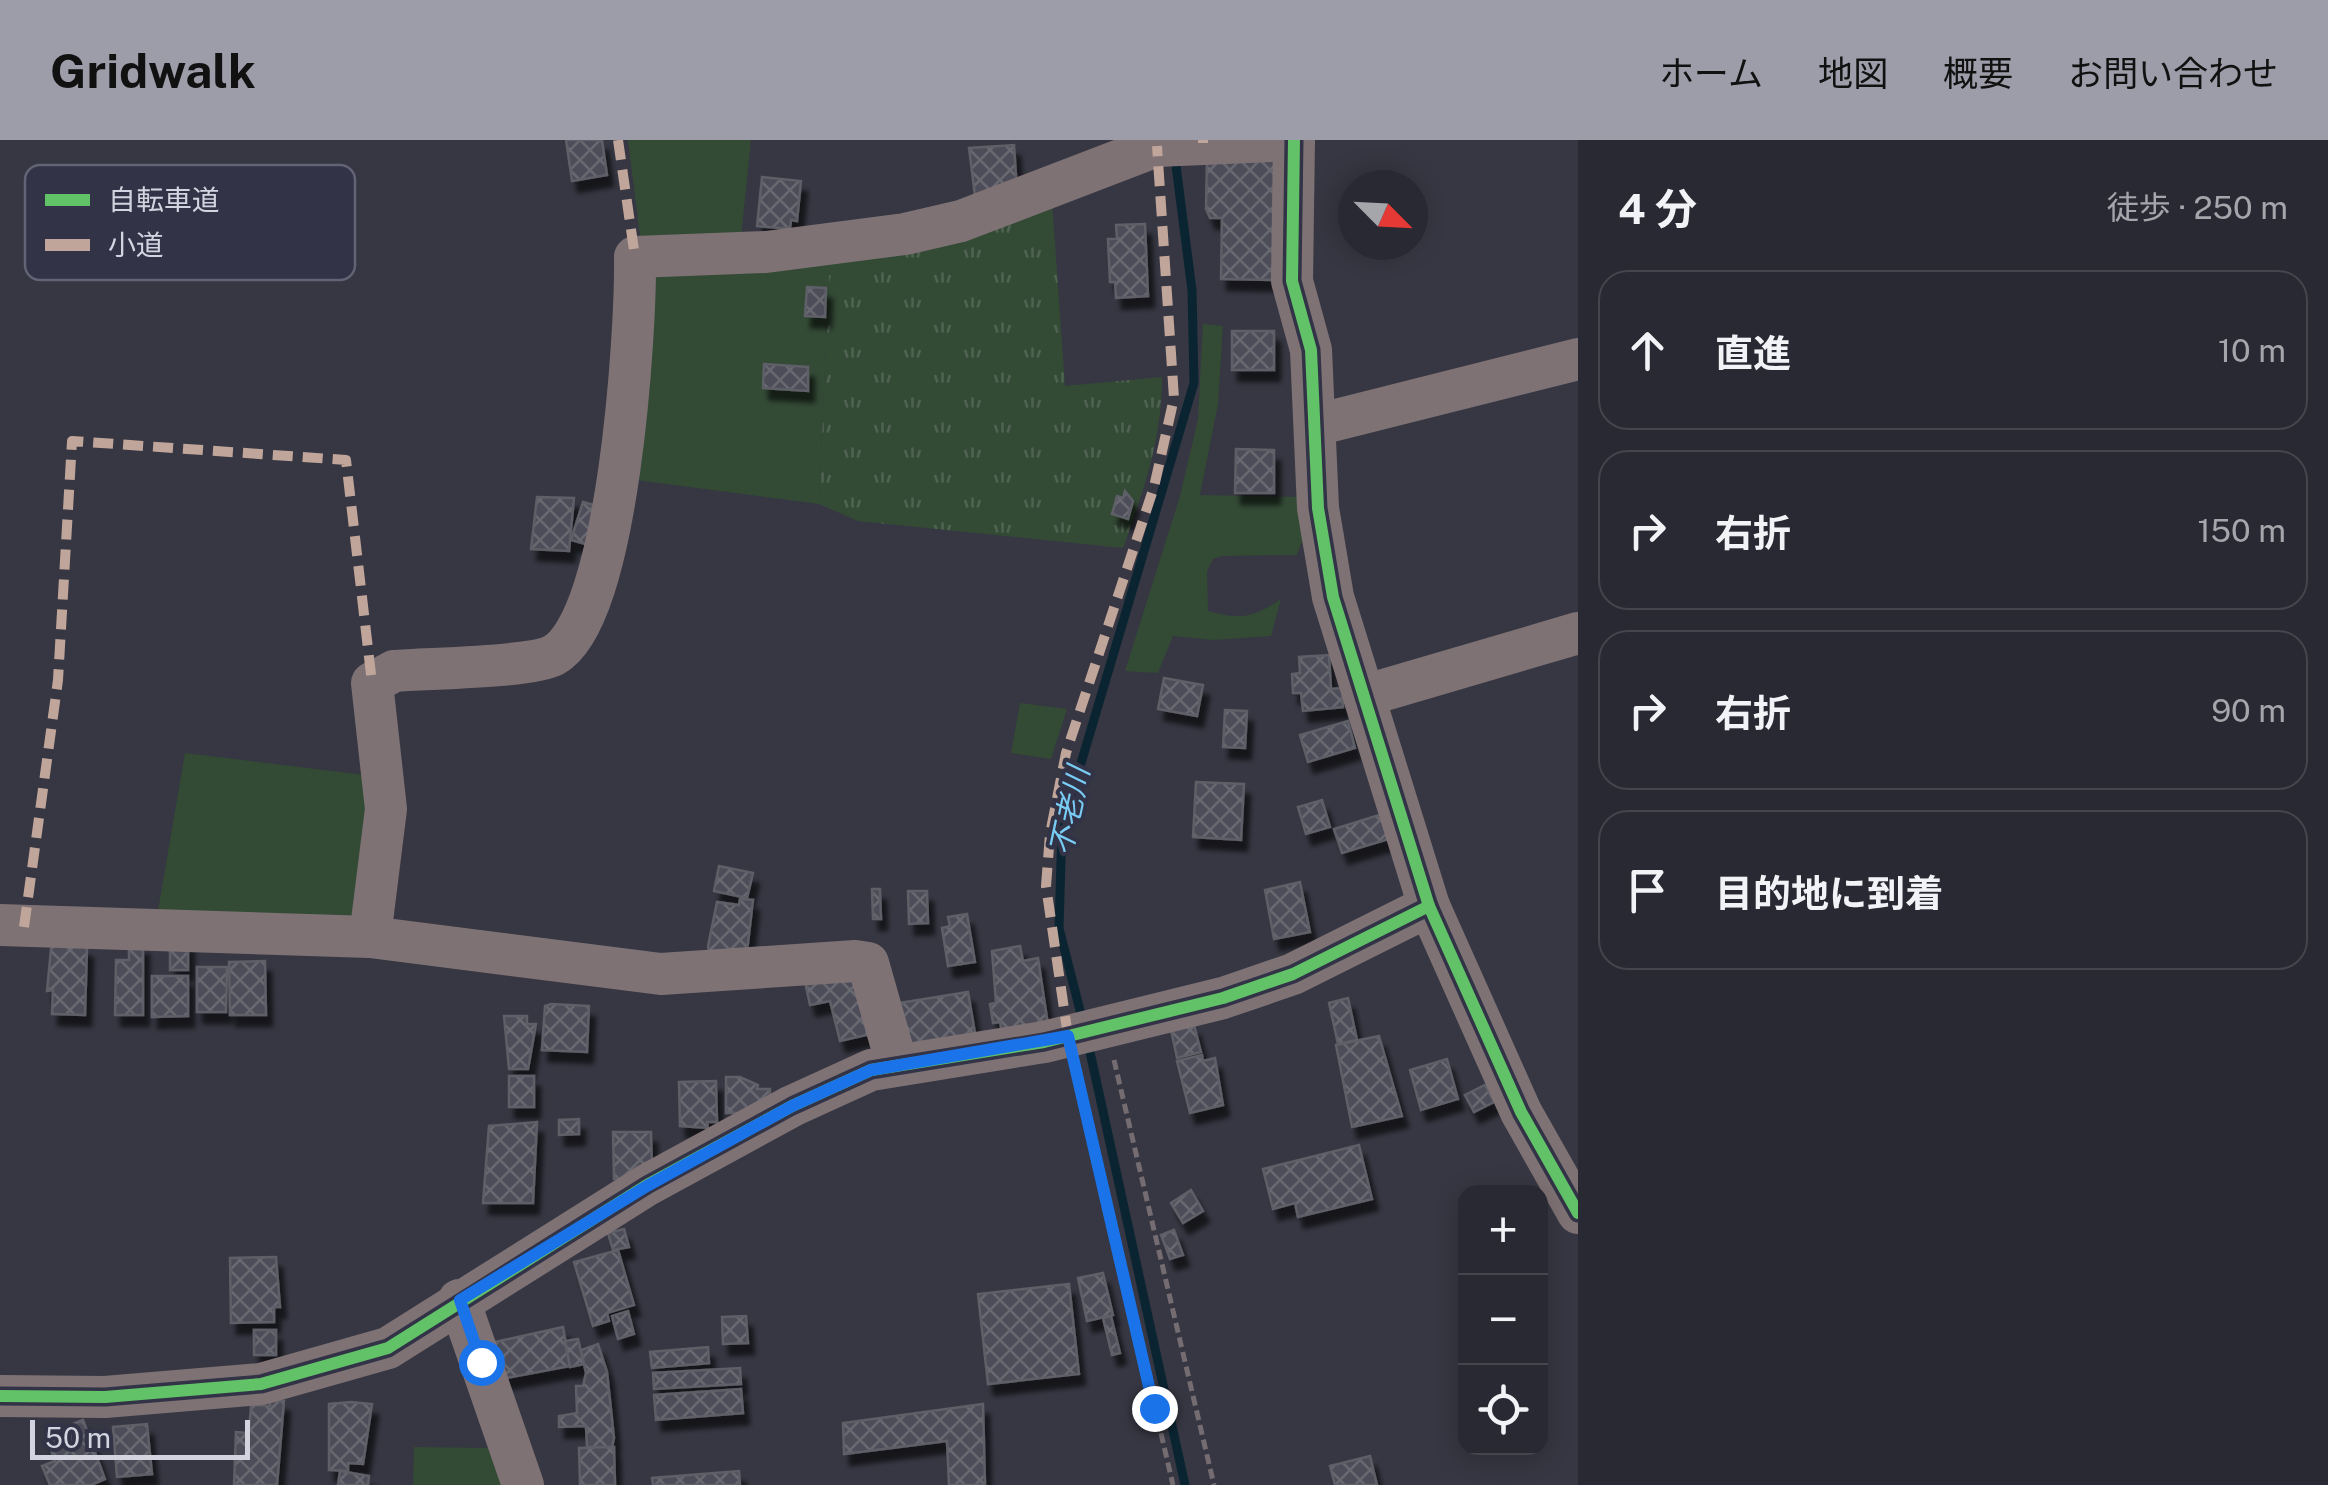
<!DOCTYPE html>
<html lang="ja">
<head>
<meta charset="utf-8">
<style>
  body { margin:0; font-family:"Public Sans","Noto Sans JP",sans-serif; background:#30313a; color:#f1f3f6 }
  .controls { position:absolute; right:30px; bottom:30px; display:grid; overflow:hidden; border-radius:20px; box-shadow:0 5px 25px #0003 }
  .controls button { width:90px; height:90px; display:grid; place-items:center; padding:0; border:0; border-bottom:2px solid #44454d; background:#282932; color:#f1f3f6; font:50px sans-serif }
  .compass { position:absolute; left:1338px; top:30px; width:90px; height:90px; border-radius:50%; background:#282932; box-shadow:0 5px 25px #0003; rotate:114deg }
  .scale { position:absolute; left:30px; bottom:25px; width:220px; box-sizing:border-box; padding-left:10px; border:5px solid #d3d4e0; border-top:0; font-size:28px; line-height:35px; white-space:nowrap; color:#d3d4e0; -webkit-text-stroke:8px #323346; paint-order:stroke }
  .stop { position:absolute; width:30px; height:30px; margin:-22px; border:8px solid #1a73e8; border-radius:50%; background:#fff }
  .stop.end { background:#1a73e8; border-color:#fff; box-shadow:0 2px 10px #0008 }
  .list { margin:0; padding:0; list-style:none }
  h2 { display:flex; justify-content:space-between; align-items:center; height:130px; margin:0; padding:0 40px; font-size:42px }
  h2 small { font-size:32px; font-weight:400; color:#a5a6ac }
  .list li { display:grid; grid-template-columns:65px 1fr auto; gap:30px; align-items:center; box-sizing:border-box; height:160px; margin:0 20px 20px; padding:0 20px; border:2px solid #44454d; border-radius:30px }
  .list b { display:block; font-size:38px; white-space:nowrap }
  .list em { font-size:32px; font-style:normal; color:#a5a6ac }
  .icon { flex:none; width:55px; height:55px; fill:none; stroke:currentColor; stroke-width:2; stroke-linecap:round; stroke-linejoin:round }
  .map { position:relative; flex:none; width:1578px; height:1345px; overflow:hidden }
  header { display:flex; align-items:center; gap:60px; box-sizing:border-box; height:140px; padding:0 50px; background:#9c9da9; color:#111 }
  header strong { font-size:48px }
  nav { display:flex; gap:55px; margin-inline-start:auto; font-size:35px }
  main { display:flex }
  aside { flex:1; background:#282932 }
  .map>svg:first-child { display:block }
  .grass { fill:#334a35 }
  .park { fill:url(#park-tufts) }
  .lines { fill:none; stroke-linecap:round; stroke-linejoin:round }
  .stream { stroke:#0a2531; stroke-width:9 }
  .building { fill:url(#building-cross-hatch); stroke:#5e5e67; stroke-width:2.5; filter:url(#shadow) }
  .path { stroke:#746c71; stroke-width:5; stroke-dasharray:10 5; stroke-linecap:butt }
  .minor { stroke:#7f7275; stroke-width:42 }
  .quiet { stroke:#c0a59a; stroke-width:10; stroke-dasharray:20 10; stroke-linecap:butt }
  .cycleway-casing { stroke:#323346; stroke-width:19 }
  .cycleway { stroke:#61c268; stroke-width:12 }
  .route { stroke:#1a73e8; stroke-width:12 }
  .labels { text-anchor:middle; stroke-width:8; stroke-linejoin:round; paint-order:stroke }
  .water-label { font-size:30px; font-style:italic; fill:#79cdf4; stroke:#323346 }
  .key { fill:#323346; stroke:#626374; stroke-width:2.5 }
  .key-label { font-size:28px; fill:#d3d4e0 }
</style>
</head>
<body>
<header>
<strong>Gridwalk</strong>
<nav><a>ホーム</a><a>地図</a><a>概要</a><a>お問い合わせ</a></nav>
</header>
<main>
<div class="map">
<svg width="1578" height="1345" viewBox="0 0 1578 1345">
  <defs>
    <pattern id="park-tufts" width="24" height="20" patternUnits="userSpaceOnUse" patternTransform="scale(2.5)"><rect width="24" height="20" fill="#334a35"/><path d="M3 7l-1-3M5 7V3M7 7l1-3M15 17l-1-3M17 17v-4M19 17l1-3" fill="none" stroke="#506352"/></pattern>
    <pattern id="building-cross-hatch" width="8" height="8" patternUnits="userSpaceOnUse" patternTransform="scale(2.5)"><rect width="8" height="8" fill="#4e4e5a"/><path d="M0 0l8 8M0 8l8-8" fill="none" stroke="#676771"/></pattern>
    <filter id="shadow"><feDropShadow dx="6" dy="11" stdDeviation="2.5" flood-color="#0009"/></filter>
  </defs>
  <rect width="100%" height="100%" fill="#363742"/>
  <g class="grass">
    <polygon points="628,0 751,0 740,107 641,104"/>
    <polygon points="830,116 819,364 636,340 654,128"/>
    <path d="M 1203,184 L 1223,186 L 1218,264 L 1200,355 L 1301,357 L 1306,390 L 1297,415 L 1221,416 L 1213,419 L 1207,431 L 1208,471 C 1241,480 1253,478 1281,459 L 1271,496 L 1214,500 L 1173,496 L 1158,533 L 1125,531 L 1180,356 L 1198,279 Z"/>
    <polygon points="1020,563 1067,569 1051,619 1011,613"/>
    <polygon points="185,613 381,637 363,786 156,782"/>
    <polygon points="414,1307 491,1308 504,1345 413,1345"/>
  </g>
  <path class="park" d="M 1052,61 L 1065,246 L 1162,237 C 1162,298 1144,351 1123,408 L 858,381 L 819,364 L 830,116 Z"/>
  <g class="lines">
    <g class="stream">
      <polyline points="1082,878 1059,788 1062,687 1194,243 1192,150 1175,18"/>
      <polyline points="1088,903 1185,1345"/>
    </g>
  </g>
  <g class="building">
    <polygon points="566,0 602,0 607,35 572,41"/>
    <polygon points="1014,5 1017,51 975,56 969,8"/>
    <polygon points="1207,15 1276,16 1279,140 1221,139 1222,78 1210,78 1206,69"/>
    <polygon points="762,37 801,41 797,81 791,80 790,89 757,86"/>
    <polygon points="1145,84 1148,156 1116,158 1115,142 1110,142 1108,99 1117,99 1116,85"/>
    <polygon points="807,147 826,148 825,177 805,176"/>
    <rect x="1232" y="191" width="42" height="39"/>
    <polygon points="764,224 808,227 808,251 763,248"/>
    <polygon points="1236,309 1274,310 1274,353 1235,353"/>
    <polygon points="1125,351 1133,361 1128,379 1112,374 1117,356 1123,358"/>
    <polygon points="537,357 574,358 569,411 531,409"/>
    <polygon points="583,362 597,366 592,406 571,400"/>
    <polygon points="1329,515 1331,549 1342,548 1343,567 1303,571 1301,553 1293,553 1292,534 1300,533 1299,517"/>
    <polygon points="1164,538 1203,545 1197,576 1158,569"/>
    <polygon points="1225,570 1247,571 1245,608 1223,607"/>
    <polygon points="1348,581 1355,608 1308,622 1300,595"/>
    <polygon points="1196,642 1244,644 1241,700 1193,697"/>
    <polygon points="1322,660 1330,687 1306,694 1298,667"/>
    <polygon points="1382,674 1389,699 1342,713 1334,689"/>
    <polygon points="719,726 753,733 747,758 714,751"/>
    <polygon points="1300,742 1310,792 1274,799 1265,750"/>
    <polygon points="872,749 880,749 881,779 873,779"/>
    <polygon points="908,751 927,751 928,783 909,784"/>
    <polygon points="740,759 753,760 746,820 709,812 708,806 717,762 739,765"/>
    <polygon points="967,774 975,822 948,826 942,788 950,786 948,777"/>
    <polygon points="52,799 87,807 85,875 52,874 53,850 47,851"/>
    <rect x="170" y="800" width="18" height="30"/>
    <polygon points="143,804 143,875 115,875 116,820 129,820 129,805"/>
    <polygon points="1020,806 1023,821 1038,818 1048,885 1002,892 1000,882 993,883 990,864 996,863 992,811"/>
    <polygon points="265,821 266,875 230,875 229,822"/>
    <polygon points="197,827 227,827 226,872 197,872"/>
    <polygon points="865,834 879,892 840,901 830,861 810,865 805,842"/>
    <polygon points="152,836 188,836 188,876 152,877"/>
    <polygon points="968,852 976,899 906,911 899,863"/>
    <polygon points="1348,858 1357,900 1338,904 1329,863"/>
    <polygon points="551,864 589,866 587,912 542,910 545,866"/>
    <polygon points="504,876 527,876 527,884 536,884 528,929 509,929"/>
    <polygon points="1194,885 1201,912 1177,918 1171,890"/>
    <polygon points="1379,896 1402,976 1352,987 1336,905"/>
    <polygon points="1202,915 1203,921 1215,918 1223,965 1190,973 1177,921"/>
    <polygon points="1447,919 1458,959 1421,970 1410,930"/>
    <rect x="509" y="936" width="25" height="31"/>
    <polygon points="726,937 740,937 758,945 757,949 770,949 769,964 755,973 726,973"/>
    <polygon points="716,941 717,982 707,982 708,988 680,986 679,942"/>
    <polygon points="1485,945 1494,962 1474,972 1465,955"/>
    <polygon points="579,979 579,994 559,995 559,980"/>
    <polygon points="537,982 533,1063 483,1063 489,986"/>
    <polygon points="613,992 651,992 652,1030 636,1039 614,1039"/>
    <polygon points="1359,1005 1372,1059 1298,1077 1295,1063 1273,1069 1263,1029"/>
    <polygon points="1191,1050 1203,1071 1183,1083 1171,1063"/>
    <polygon points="624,1089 629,1107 613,1110 608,1093"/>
    <polygon points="1174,1090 1183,1115 1170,1119 1161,1095"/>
    <polygon points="618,1110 634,1165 607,1173 609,1181 593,1186 574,1122"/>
    <polygon points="276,1117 280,1167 274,1167 274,1182 231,1183 230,1118"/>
    <polygon points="1103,1133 1113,1175 1087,1181 1078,1138"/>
    <polygon points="1069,1144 1079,1234 988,1244 978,1154"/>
    <polygon points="628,1171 634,1194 618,1199 612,1176"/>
    <polygon points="746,1176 748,1203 723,1204 722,1177"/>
    <polygon points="1111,1176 1120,1213 1112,1215 1103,1178"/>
    <polygon points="563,1187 570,1226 501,1239 495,1202"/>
    <rect x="254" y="1190" width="22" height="25"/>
    <polygon points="578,1199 584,1224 570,1227 565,1201"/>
    <polygon points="598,1204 607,1232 614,1298 612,1307 587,1307 586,1286 559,1287 559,1276 577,1273 576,1246 583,1246 586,1233 581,1210"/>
    <polygon points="708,1207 709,1223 652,1228 650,1212"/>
    <polygon points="740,1228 741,1244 654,1249 653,1233"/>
    <polygon points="741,1249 743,1273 656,1280 654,1255"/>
    <polygon points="270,1260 284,1261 277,1345 234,1345 236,1292 249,1293 251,1265 270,1266"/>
    <polygon points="351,1262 372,1264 363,1324 348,1323 348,1331 329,1330 329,1264"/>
    <polygon points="983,1264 985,1345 949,1345 947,1301 844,1314 843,1283"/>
    <polygon points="83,1280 105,1339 91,1345 50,1345 42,1326 55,1321 45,1295"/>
    <polygon points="147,1284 152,1334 117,1337 113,1287"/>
    <polygon points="614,1307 615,1345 580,1345 579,1308"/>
    <polygon points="1370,1316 1377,1345 1335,1345 1330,1326"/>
    <polygon points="340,1331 369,1336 368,1345 338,1345"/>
    <polygon points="739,1331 740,1345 653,1345 652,1338"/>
  </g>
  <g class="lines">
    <g class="path">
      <polyline points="1114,920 1214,1345"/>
      <polyline points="1076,928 1173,1345"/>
    </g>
    <g class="minor">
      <polyline points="1294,0 1292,141 1311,210 1318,368 1333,457 1429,766 1521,972 1578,1073"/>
      <polyline points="1316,285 1578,219"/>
      <polyline points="1367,555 1578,493"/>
      <polyline points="0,785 370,797 661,834 855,821 868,823 897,925"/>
      <path d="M 370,797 L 386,669 L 372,543 L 394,531 C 427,528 530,528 554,515 C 619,479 636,190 635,117 L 766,112 L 905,94 L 961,81 L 1157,6 L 1294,0"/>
      <polyline points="459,1160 523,1345"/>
      <polyline points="0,1256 105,1257 261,1244 388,1208 647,1045 792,966 871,930 1044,902 1223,858 1293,834 1429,766"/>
    </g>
    <g class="quiet">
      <polyline points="618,0 635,117"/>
      <polyline points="1203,0 1203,3"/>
      <polyline points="24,787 58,540 72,301 346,320 372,543"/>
      <polyline points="1068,896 1046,746 1050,694 1066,613 1154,347 1174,258 1157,6"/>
    </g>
    <g class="cycleway-casing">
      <g id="cycleway">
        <polyline points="1294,0 1292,141 1311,210 1318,368 1333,457 1429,766 1521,972 1578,1073"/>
        <polyline points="0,1256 105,1257 261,1244 388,1208 647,1045 792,966 871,930 1044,902 1223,858 1293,834 1429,766"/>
      </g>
    </g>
    <use href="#cycleway" class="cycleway"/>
  </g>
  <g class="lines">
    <polyline class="route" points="481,1222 460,1160 647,1046 792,966 871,930 1068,896 1154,1268"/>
  </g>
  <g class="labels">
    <g class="water-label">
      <text transform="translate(1070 671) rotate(-78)" y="10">不老川</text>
    </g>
  </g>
  <rect x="25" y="25" width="330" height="115" rx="15" class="key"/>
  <rect x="45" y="54" width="45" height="12" fill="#61c268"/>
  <rect x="45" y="99" width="45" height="12" fill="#c0a59a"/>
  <g class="key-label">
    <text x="108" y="70">自転車道</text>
    <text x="108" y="115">小道</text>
  </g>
</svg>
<div class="controls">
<button>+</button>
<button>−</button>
<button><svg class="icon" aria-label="locate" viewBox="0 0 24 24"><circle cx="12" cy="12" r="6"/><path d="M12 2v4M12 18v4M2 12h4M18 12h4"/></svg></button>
</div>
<svg class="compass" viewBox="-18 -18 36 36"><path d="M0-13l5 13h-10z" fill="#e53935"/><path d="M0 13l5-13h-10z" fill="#a5a6ac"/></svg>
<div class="scale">50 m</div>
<div class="stop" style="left:481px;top:1222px"></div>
<div class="stop end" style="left:1154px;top:1268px"></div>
</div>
<aside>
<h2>4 分<small>徒歩 · 250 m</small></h2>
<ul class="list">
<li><svg class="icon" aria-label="ahead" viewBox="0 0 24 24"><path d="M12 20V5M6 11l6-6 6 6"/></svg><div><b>直進</b></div><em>10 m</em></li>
<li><svg class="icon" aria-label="right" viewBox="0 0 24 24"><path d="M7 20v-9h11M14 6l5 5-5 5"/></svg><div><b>右折</b></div><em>150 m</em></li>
<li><svg class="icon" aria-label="right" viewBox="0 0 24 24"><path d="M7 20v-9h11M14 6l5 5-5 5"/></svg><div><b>右折</b></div><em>90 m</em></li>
<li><svg class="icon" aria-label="arrive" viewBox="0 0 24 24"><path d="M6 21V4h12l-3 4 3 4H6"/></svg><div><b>目的地に到着</b></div></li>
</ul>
</aside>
</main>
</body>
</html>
